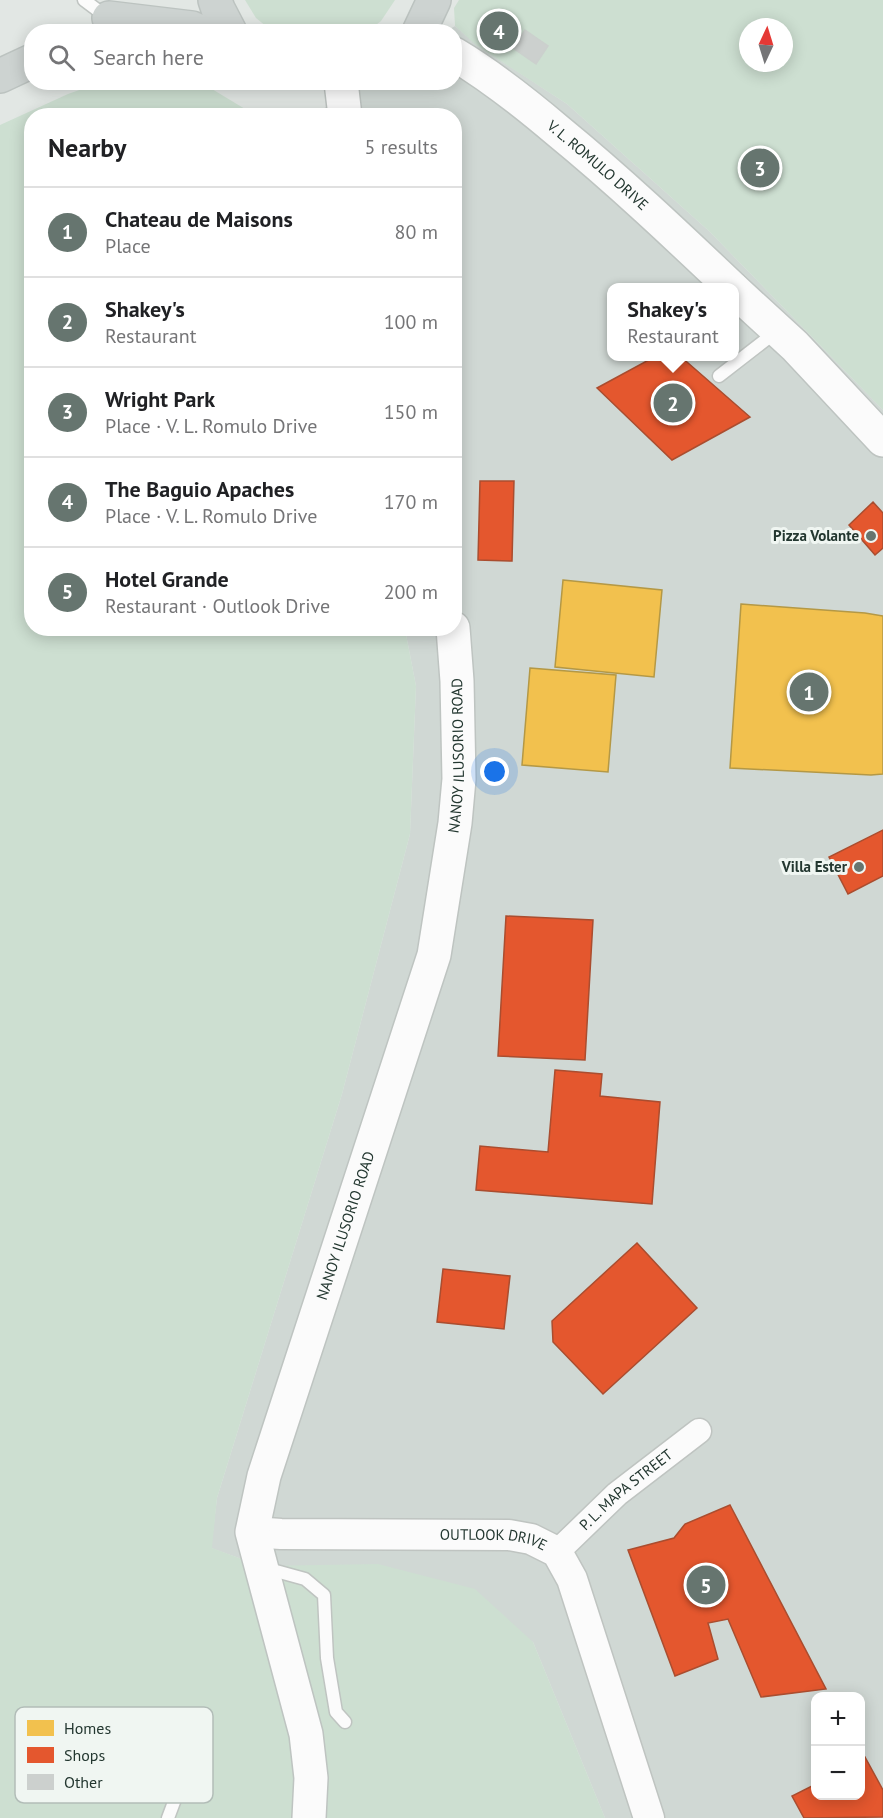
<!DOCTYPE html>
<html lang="en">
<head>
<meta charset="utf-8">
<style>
  body { margin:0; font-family:"PT Sans",sans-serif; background:#f2f2f2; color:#202124 }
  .controls { position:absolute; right:18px; bottom:18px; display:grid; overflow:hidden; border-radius:12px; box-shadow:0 3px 15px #0003 }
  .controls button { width:54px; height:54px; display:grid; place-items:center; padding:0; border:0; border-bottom:2px solid #e0e0e0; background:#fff; color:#202124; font:30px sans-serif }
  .compass { position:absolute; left:739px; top:18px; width:54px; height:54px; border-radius:50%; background:#fff; box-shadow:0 3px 15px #0003; rotate:4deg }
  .you { position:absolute; left:495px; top:772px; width:21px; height:21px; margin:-15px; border:4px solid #fff; border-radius:50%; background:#1a73e8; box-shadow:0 0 0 9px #1a73e833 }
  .badge { display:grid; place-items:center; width:39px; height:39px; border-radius:50%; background:#66756f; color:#fff; font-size:20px; font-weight:700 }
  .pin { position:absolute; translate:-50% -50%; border:3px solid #fff; box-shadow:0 2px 6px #0006 }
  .popup { position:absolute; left:607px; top:283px; width:132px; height:78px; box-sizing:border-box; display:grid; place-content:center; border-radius:12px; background:#fff; filter:drop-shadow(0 2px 4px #0005); font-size:20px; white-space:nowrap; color:#757577 }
  .popup b { font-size:22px; color:#202124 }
  .popup::after { content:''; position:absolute; left:50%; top:100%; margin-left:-12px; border:12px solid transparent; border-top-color:#fff }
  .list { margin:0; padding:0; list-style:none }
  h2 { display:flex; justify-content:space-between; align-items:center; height:78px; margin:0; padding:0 24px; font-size:26px }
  h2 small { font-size:20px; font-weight:400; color:#757577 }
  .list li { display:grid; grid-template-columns:39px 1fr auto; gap:18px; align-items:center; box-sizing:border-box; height:90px; padding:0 24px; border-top:2px solid #e0e0e0 }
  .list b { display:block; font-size:22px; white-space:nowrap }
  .list p { margin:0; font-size:20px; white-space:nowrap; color:#757577 }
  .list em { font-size:20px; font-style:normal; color:#757577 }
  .icon { flex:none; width:33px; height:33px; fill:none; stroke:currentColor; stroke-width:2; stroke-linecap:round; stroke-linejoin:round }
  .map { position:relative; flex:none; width:883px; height:1818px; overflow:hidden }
  .search { position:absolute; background:#fff; box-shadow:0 3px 15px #0003; left:24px; top:24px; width:438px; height:66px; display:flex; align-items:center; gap:15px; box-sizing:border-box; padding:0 21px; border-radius:24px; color:#757577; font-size:22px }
  .panel { position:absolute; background:#fff; box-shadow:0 3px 15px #0003; left:24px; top:108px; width:438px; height:528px; border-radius:24px }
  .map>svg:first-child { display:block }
  .built { fill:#d0d8d4; fill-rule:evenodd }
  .green { fill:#cddfd1; fill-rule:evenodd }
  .homes { fill:#f2c14e; stroke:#b49845; stroke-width:1.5 }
  .shops { fill:#e4572e; stroke:#aa4d2f; stroke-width:1.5 }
  .building { fill:#ccd0ce; stroke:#cbd0cd; stroke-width:1.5 }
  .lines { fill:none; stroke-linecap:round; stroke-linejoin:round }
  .service-casing { stroke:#bfc4c1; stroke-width:15 }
  .minor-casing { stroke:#bfc4c1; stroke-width:27 }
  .tertiary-casing { stroke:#bfc4c1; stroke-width:33 }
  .secondary-casing { stroke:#bec4c1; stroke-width:36 }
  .primary-casing { stroke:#bcc3c0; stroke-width:36 }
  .service { stroke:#fbfbfb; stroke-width:12 }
  .minor { stroke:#fbfbfb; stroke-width:24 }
  .tertiary { stroke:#fbfbfb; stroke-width:30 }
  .secondary { stroke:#fbfbfb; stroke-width:33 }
  .primary { stroke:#cdd3d1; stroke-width:33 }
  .poi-dot { fill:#66756f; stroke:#f0f6f2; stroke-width:2 }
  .labels { text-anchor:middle; stroke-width:6; stroke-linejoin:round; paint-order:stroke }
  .street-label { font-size:15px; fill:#233730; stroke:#f0f6f2 }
  .poi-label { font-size:15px; font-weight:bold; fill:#233730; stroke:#f0f6f2; text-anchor:end }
  .key { fill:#f0f6f2; stroke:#b2bdb8; stroke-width:1.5 }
  .key-label { font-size:16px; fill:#233730 }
</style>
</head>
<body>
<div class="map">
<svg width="883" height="1818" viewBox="0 0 883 1818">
  <rect width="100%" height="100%" fill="#e2e7e4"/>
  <path class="built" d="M 455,26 L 477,45 L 567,104 L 709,231 L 883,410 L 883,1818 L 605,1818 L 533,1642 L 267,1567 L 261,1566 L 211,1548 L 217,1498 L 342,1094 L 410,834 L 416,686 L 405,629 L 454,628 L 454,116 L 313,115 L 365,83 L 454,82 L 454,32 L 447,31 ZM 612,288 L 734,288 L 734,356 L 612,356 ZM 816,1696 L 860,1696 L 860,1796 L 816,1796 Z"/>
  <g class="green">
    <polygon points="245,0 395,0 381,21 367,32 272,31 256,18"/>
    <path d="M 459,0 L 883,0 L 883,410 L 709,231 L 567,104 L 476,45 L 455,26 L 454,8 ZM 748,27 L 784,27 L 784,63 L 748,63 Z"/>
    <polygon points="102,82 202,83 255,115 32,116 32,628 405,629 416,686 410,834 342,1094 217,1498 212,1548 261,1566 378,1564 475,1589 533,1642 605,1818 0,1818 0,125 68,94"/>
  </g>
  <g class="homes">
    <polygon points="563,580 662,590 654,677 555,667"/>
    <polygon points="741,604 865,613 883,616 883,774 871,775 730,768"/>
    <polygon points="530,668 616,675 608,772 522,765"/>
  </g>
  <g class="shops">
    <polygon points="656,356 680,356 750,417 672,460 597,388"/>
    <polygon points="480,481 514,481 512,561 478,560"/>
    <polygon points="873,502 883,513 883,548 875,555 849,525"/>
    <polygon points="883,830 883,876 848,894 829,857"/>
    <polygon points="506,916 593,920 585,1060 498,1056"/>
    <polygon points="555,1070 602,1074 600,1096 660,1102 652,1204 476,1190 480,1146 548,1152"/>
    <polygon points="637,1243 697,1308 603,1394 553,1342 552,1321"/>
    <polygon points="443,1269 510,1276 504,1329 437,1322"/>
    <polygon points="730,1505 826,1689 761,1697 728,1619 708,1623 718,1659 675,1676 628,1550 674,1538 685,1524"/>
    <polygon points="865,1757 883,1790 883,1817 804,1818 792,1796 816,1784 816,1796 860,1796 860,1759"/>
  </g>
  <polygon class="building" points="525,30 548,46 536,64 513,48"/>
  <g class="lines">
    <g class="service-casing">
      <g id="service">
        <polyline points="84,0 108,18"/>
        <polyline points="719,376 777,331"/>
        <polyline points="265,1568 305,1579 324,1595 327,1658 336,1712 345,1722"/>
        <polyline points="168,1818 180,1786"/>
      </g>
    </g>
    <g class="minor-casing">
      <g id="minor">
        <path id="s1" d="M 557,1552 L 617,1494 L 699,1431"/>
      </g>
    </g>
    <g class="tertiary-casing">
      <g id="tertiary">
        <path id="s2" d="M 252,1532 L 281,1534 L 509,1535 L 531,1539 L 557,1552 L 572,1579 L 649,1818"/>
      </g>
    </g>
    <g class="secondary-casing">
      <g id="secondary">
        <path id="s3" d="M 454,54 C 491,76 525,103 558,131 C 618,180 675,234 732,288"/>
        <polyline points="341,82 345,116"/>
        <polyline points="734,290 795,346 883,440"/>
        <path id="s4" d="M 309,1818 L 311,1778 L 306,1734 L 252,1532 L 264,1476 L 434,955 L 455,823 L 459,779 L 457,681 L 453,628"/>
      </g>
    </g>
    <g class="primary-casing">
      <g id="primary">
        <polyline points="215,0 218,9 230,32"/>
        <polyline points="109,18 192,28 201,32"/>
        <polyline points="419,32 434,0"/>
        <polyline points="0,76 32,61"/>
      </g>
    </g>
    <use href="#service" class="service"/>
    <use href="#minor" class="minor"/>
    <use href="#tertiary" class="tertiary"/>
    <use href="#secondary" class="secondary"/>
    <use href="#primary" class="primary"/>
  </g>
  <g class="poi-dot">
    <circle cx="871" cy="536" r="6"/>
    <circle cx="859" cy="867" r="6"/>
  </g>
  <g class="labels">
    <g class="street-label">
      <text dy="5" stroke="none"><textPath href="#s3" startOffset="182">V. L. ROMULO DRIVE</textPath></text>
      <text dy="5" stroke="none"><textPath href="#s4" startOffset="1100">NANOY ILUSORIO ROAD</textPath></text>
      <text dy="5" stroke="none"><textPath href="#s4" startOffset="614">NANOY ILUSORIO ROAD</textPath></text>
      <text dy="5" stroke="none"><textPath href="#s1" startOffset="93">P. L. MAPA STREET</textPath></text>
      <text dy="5" stroke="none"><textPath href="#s2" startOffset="242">OUTLOOK DRIVE</textPath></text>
    </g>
    <g class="poi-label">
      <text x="859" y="541">Pizza Volante</text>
      <text x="847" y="872">Villa Ester</text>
    </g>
  </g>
  <rect x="15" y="1707" width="198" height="96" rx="9" class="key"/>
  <rect x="27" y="1720" width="27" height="16" fill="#f2c14e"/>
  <rect x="27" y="1747" width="27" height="16" fill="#e4572e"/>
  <rect x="27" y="1774" width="27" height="16" fill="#ccd0ce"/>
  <g class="key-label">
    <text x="64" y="1734">Homes</text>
    <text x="64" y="1761">Shops</text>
    <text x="64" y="1788">Other</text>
  </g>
</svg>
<div class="controls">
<button>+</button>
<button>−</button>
</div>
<svg class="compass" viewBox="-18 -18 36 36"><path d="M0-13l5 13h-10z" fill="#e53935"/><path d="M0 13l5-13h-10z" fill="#757577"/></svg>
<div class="you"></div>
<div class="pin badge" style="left:809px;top:692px">1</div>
<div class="pin badge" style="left:673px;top:403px">2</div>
<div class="popup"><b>Shakey's</b>Restaurant</div>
<div class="pin badge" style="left:760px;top:168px">3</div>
<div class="pin badge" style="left:499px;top:31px">4</div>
<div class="pin badge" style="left:706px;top:1585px">5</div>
<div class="search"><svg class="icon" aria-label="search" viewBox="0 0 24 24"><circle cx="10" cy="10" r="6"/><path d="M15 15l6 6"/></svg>Search here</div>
<section class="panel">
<h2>Nearby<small>5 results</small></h2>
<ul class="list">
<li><span class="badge">1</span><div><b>Chateau de Maisons</b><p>Place</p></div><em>80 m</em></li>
<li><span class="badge">2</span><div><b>Shakey's</b><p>Restaurant</p></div><em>100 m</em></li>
<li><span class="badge">3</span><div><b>Wright Park</b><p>Place · V. L. Romulo Drive</p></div><em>150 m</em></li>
<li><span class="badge">4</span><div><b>The Baguio Apaches</b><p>Place · V. L. Romulo Drive</p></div><em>170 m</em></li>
<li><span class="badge">5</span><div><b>Hotel Grande</b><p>Restaurant · Outlook Drive</p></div><em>200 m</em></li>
</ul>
</section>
</div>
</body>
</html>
